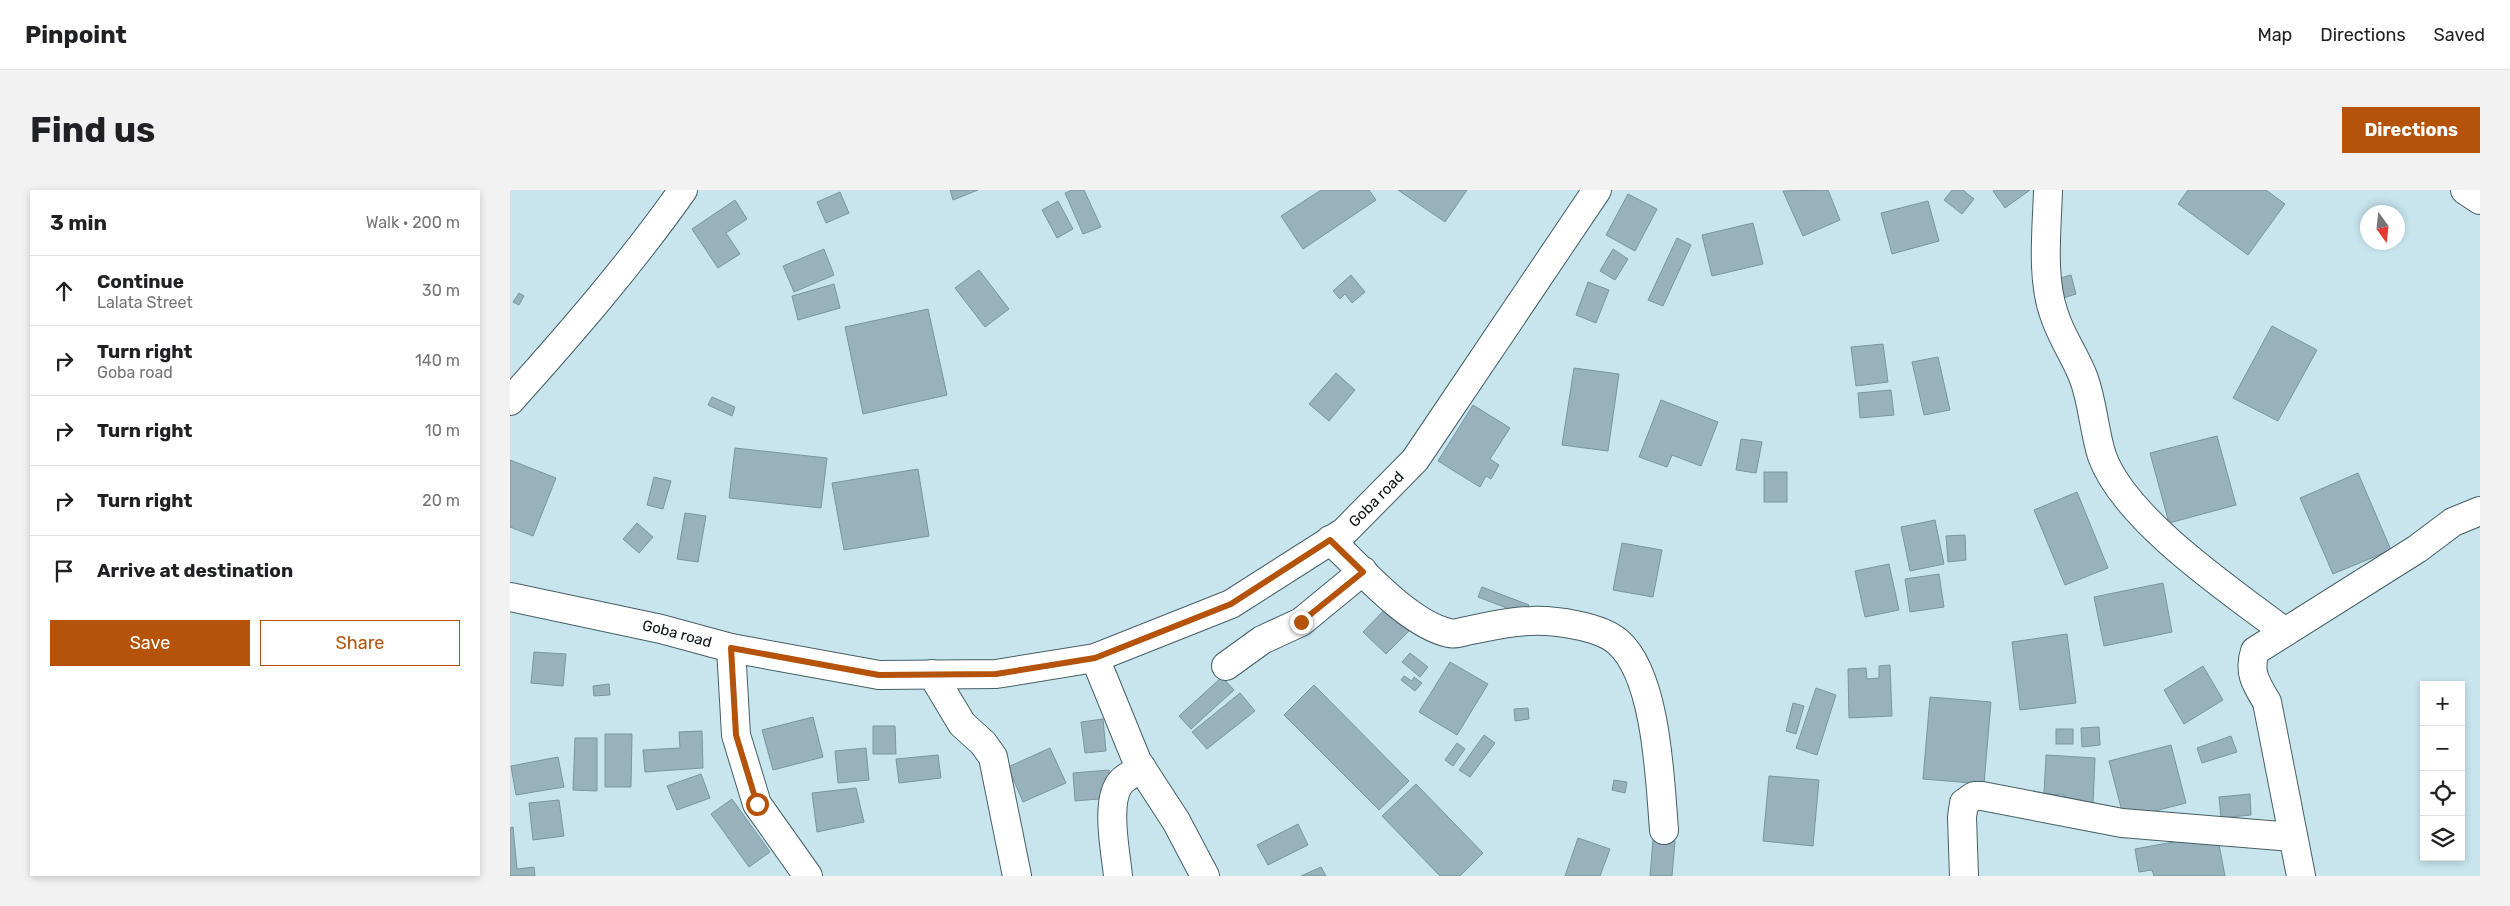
<!DOCTYPE html>
<html lang="en">
<head>
<meta charset="utf-8">
<style>
  body { margin:0; font-family:Rubik,sans-serif; background:#f2f2f2; color:#202124 }
  .controls { position:absolute; right:15px; bottom:15px; display:grid; overflow:hidden; border-radius:0px; box-shadow:0 2px 8px #0003 }
  .controls button { width:45px; height:45px; display:grid; place-items:center; padding:0; border:0; border-bottom:1px solid #e0e0e0; background:#fff; color:#202124; font:25px sans-serif }
  .compass { position:absolute; left:1850px; top:15px; width:45px; height:45px; border-radius:50%; background:#fff; box-shadow:0 2px 8px #0003; rotate:165deg }
  .stop { position:absolute; width:15px; height:15px; margin:-11px; border:4px solid #b45309; border-radius:50%; background:#fff }
  .stop.end { background:#b45309; border-color:#fff; box-shadow:0 1px 5px #0008 }
  .list { margin:0; padding:0; list-style:none }
  h2 { display:flex; justify-content:space-between; align-items:center; height:65px; margin:0; padding:0 20px; font-size:21px }
  h2 small { font-size:16px; font-weight:400; color:#757577 }
  .list li { display:grid; grid-template-columns:32px 1fr auto; gap:15px; align-items:center; box-sizing:border-box; height:70px; padding:0 20px; border-top:1px solid #e0e0e0 }
  .list b { display:block; font-size:19px; white-space:nowrap }
  .list p { margin:0; font-size:16px; white-space:nowrap; color:#757577 }
  .list em { font-size:16px; font-style:normal; color:#757577 }
  .actions { display:flex; gap:10px; padding:15px 20px }
  .actions a { flex:1; padding:11px 0; border:1px solid #b45309; border-radius:0px; text-align:center; font-size:18px; color:#b45309 }
  .actions .main { background:#b45309; color:#fff }
  .icon { flex:none; width:28px; height:28px; fill:none; stroke:currentColor; stroke-width:2; stroke-linecap:round; stroke-linejoin:round }
  .map { position:relative; flex:none; width:1970px; height:686px; overflow:hidden; border-radius:0px }
  header { display:flex; align-items:center; gap:30px; box-sizing:border-box; height:70px; padding:0 25px; background:#fff; border-bottom:1px solid #e0e0e0 }
  header strong { font-size:24px }
  nav { display:flex; gap:28px; margin-inline-start:auto; font-size:18px }
  .intro { display:flex; align-items:center; justify-content:space-between; box-sizing:border-box; height:120px; padding:0 30px }
  h1 { margin:0; font-size:35px }
  .button { padding:12px 22px; border-radius:0px; background:#b45309; color:#fff; font-size:18px; font-weight:700 }
  main { display:flex; gap:30px; padding:0 30px }
  aside { flex:1; background:#fff; border-radius:0px; box-shadow:0 2px 8px #0003 }
  .map>svg:first-child { display:block }
  .building { fill:#97b2bc; stroke:#7a959e }
  .lines { fill:none; stroke-linecap:round; stroke-linejoin:round }
  .minor-casing { stroke:#455f67; stroke-width:30 }
  .major-casing { stroke:#455f67; stroke-width:30 }
  .minor { stroke:#fff; stroke-width:28 }
  .major { stroke:#fff; stroke-width:28 }
  .route { stroke:#b45309; stroke-width:6 }
  .labels { text-anchor:middle; stroke-width:5; stroke-linejoin:round; paint-order:stroke }
  .street-label { font-size:15px; fill:#0b1518; stroke:#d5f2fc }
</style>
</head>
<body>
<header>
<strong>Pinpoint</strong>
<nav><a>Map</a><a>Directions</a><a>Saved</a></nav>
</header>
<div class="intro"><h1>Find us</h1><a class="button">Directions</a></div>
<main>
<aside>
<h2>3 min<small>Walk · 200 m</small></h2>
<ul class="list">
<li><svg class="icon" aria-label="ahead" viewBox="0 0 24 24"><path d="M12 20V5M6 11l6-6 6 6"/></svg><div><b>Continue</b><p>Lalata Street</p></div><em>30 m</em></li>
<li><svg class="icon" aria-label="right" viewBox="0 0 24 24"><path d="M7 20v-9h11M14 6l5 5-5 5"/></svg><div><b>Turn right</b><p>Goba road</p></div><em>140 m</em></li>
<li><svg class="icon" aria-label="right" viewBox="0 0 24 24"><path d="M7 20v-9h11M14 6l5 5-5 5"/></svg><div><b>Turn right</b></div><em>10 m</em></li>
<li><svg class="icon" aria-label="right" viewBox="0 0 24 24"><path d="M7 20v-9h11M14 6l5 5-5 5"/></svg><div><b>Turn right</b></div><em>20 m</em></li>
<li><svg class="icon" aria-label="arrive" viewBox="0 0 24 24"><path d="M6 21V4h12l-3 4 3 4H6"/></svg><div><b>Arrive at destination</b></div></li>
</ul>
<div class="actions"><a class="main">Save</a><a>Share</a></div>
</aside>
<div class="map">
<svg width="1970" height="686" viewBox="0 0 1970 686">
  <rect width="100%" height="100%" fill="#c8e5ee"/>
  <g class="building">
    <polygon points="440,0 468,0 443,10"/>
    <polygon points="562,0 574,0 591,37 573,44 555,3"/>
    <polygon points="811,0 859,0 866,10 793,59 771,26"/>
    <polygon points="888,0 957,0 935,32"/>
    <polygon points="1318,0 1330,30 1293,46 1273,1"/>
    <polygon points="1442,0 1453,0 1464,9 1452,24 1434,10"/>
    <polygon points="1485,0 1520,0 1495,18 1483,1"/>
    <polygon points="1678,0 1756,0 1775,14 1738,65 1668,14"/>
    <polygon points="330,2 339,23 316,33 307,12"/>
    <polygon points="1118,4 1147,19 1125,61 1096,45"/>
    <polygon points="225,10 237,29 216,43 230,64 208,78 182,39"/>
    <polygon points="548,11 563,39 547,48 532,20"/>
    <polygon points="1418,11 1429,51 1382,64 1371,23"/>
    <polygon points="1243,33 1253,74 1202,86 1192,45"/>
    <polygon points="1167,48 1181,55 1153,116 1138,110"/>
    <polygon points="314,59 324,85 284,102 273,76"/>
    <polygon points="1103,59 1118,69 1105,90 1090,81"/>
    <polygon points="469,80 499,119 475,137 445,98"/>
    <polygon points="841,85 855,102 842,113 835,104 830,109 823,101"/>
    <polygon points="1561,85 1566,104 1547,110 1545,101 1553,99 1550,88"/>
    <polygon points="1078,92 1099,100 1086,133 1066,125"/>
    <polygon points="324,94 330,118 288,130 282,106"/>
    <polygon points="9,103 14,106 9,115 3,112"/>
    <polygon points="418,119 437,205 353,224 335,137"/>
    <polygon points="1762,136 1807,160 1768,231 1723,208"/>
    <polygon points="1373,154 1378,192 1346,196 1341,157"/>
    <polygon points="1428,167 1440,220 1414,225 1402,172"/>
    <polygon points="1064,178 1109,184 1098,261 1052,255"/>
    <polygon points="826,183 845,200 819,231 799,214"/>
    <polygon points="1381,200 1384,225 1350,228 1348,203"/>
    <polygon points="202,207 225,217 222,226 198,215"/>
    <polygon points="1151,210 1208,232 1191,276 1162,265 1157,277 1129,267"/>
    <polygon points="963,215 1000,238 980,269 989,275 981,289 976,286 970,297 928,271"/>
    <polygon points="1707,246 1726,315 1659,333 1640,263"/>
    <polygon points="1231,249 1252,252 1246,283 1226,280"/>
    <polygon points="225,258 317,268 311,318 219,308"/>
    <polygon points="0,270 46,288 23,346 0,337"/>
    <polygon points="408,279 419,346 334,360 322,293"/>
    <rect x="1254" y="282" width="23" height="30"/>
    <polygon points="1848,283 1881,360 1823,384 1790,308"/>
    <polygon points="144,287 161,291 153,319 137,315"/>
    <polygon points="1567,302 1598,378 1555,395 1524,320"/>
    <polygon points="175,323 196,326 188,372 167,369"/>
    <polygon points="1425,330 1434,374 1400,381 1391,337"/>
    <polygon points="127,333 143,347 129,363 113,349"/>
    <polygon points="1455,345 1456,370 1438,372 1436,346"/>
    <polygon points="1112,353 1152,360 1143,407 1103,400"/>
    <polygon points="1379,374 1389,420 1355,427 1345,381"/>
    <polygon points="1429,384 1434,417 1400,422 1395,389"/>
    <polygon points="1653,393 1662,442 1594,456 1584,407"/>
    <polygon points="972,397 1019,415 1015,425 968,407"/>
    <polygon points="878,416 902,438 876,464 853,442"/>
    <polygon points="1557,444 1566,513 1510,520 1502,452"/>
    <polygon points="24,462 56,464 53,496 21,493"/>
    <polygon points="900,463 918,477 910,487 892,472"/>
    <polygon points="940,472 978,494 947,545 909,522"/>
    <polygon points="1380,475 1382,526 1339,528 1338,479 1356,478 1357,489 1369,488 1369,476"/>
    <polygon points="1693,476 1713,510 1674,534 1654,500"/>
    <polygon points="894,486 902,491 904,487 912,493 905,501 891,490"/>
    <polygon points="712,487 724,500 681,539 669,526"/>
    <polygon points="99,494 100,505 84,506 83,496"/>
    <polygon points="804,495 899,591 869,620 774,525"/>
    <polygon points="1306,498 1326,505 1307,565 1286,558"/>
    <polygon points="730,503 745,521 697,559 682,542"/>
    <polygon points="1420,507 1481,512 1474,594 1413,589"/>
    <polygon points="1283,513 1294,516 1286,544 1276,541"/>
    <polygon points="1018,518 1019,529 1005,531 1004,519"/>
    <polygon points="303,527 313,567 263,580 252,540"/>
    <polygon points="593,529 596,561 575,563 571,532"/>
    <polygon points="363,536 385,536 386,564 363,564"/>
    <polygon points="1589,537 1590,555 1572,557 1571,538"/>
    <rect x="1546" y="539" width="17" height="15"/>
    <polygon points="192,541 193,578 135,582 133,560 170,558 169,542"/>
    <polygon points="95,544 122,544 121,597 95,597"/>
    <polygon points="974,545 985,553 960,587 949,580"/>
    <polygon points="1721,546 1727,562 1692,573 1687,558"/>
    <polygon points="65,548 87,548 87,601 63,600"/>
    <polygon points="947,553 955,559 943,576 935,570"/>
    <polygon points="1661,555 1676,613 1614,629 1599,571"/>
    <polygon points="356,558 359,590 328,593 325,561"/>
    <polygon points="540,558 556,593 513,612 498,577"/>
    <polygon points="428,565 431,588 389,593 386,569"/>
    <polygon points="1536,565 1585,568 1583,615 1553,613 1554,605 1534,604"/>
    <polygon points="48,567 54,597 6,605 1,576"/>
    <polygon points="599,580 601,608 565,611 563,583"/>
    <polygon points="191,584 200,608 167,620 157,596"/>
    <polygon points="1259,586 1309,590 1303,656 1253,651"/>
    <polygon points="1104,590 1117,592 1115,603 1102,600"/>
    <polygon points="906,594 973,663 950,686 930,686 872,626"/>
    <polygon points="346,598 354,632 307,642 302,603"/>
    <polygon points="1740,604 1741,625 1711,628 1709,607"/>
    <polygon points="222,609 260,662 239,677 201,624"/>
    <polygon points="49,610 54,646 23,650 19,613"/>
    <polygon points="788,634 798,655 758,675 747,655"/>
    <polygon points="3,637 7,679 24,677 25,686 0,686 0,638"/>
    <polygon points="1707,644 1715,686 1644,686 1642,680 1629,682 1625,659"/>
    <polygon points="1068,648 1100,659 1090,686 1055,686"/>
    <polygon points="1143,649 1165,651 1162,686 1140,686"/>
    <polygon points="811,677 816,686 791,686"/>
  </g>
  <g class="lines">
    <g class="minor-casing">
      <g id="minor">
        <path d="M 1538,0 C 1537,38 1531,88 1544,124 C 1551,147 1566,167 1574,189 C 1583,214 1584,241 1592,266 C 1615,330 1721,401 1775,442"/>
        <path d="M 0,211 C 61,143 120,75 173,0"/>
        <path d="M 820,350 C 851,379 898,434 939,443 C 945,445 954,441 961,440 C 981,436 1001,431 1021,431 C 1044,430 1090,436 1108,452 C 1147,486 1150,591 1154,640"/>
        <path id="s1" d="M 0,407 L 151,439 L 221,458 L 369,485 L 486,484 L 585,468 L 721,414 L 834,342 L 905,270 L 1087,0"/>
        <polyline points="221,458 226,545 247,614 298,686"/>
        <polyline points="585,468 627,571 666,631 695,686"/>
        <polyline points="716,476 752,450 791,432 853,381"/>
        <polyline points="422,484 452,534 473,553 483,567 507,686"/>
        <path d="M 608,686 C 606,663 594,609 612,591 C 617,586 626,582 632,578"/>
        <polyline points="1454,686 1452,627 1454,613 1464,606 1472,606 1612,633 1783,647"/>
        <path d="M 1791,686 L 1757,512 C 1746,494 1738,482 1745,461 L 1907,359 L 1943,332 L 1970,321"/>
      </g>
    </g>
    <g class="major-casing">
      <polyline id="major" points="1955,0 1970,10"/>
    </g>
    <use href="#minor" class="minor"/>
    <use href="#major" class="major"/>
  </g>
  <g class="lines">
    <polyline class="route" points="247,614 226,545 221,458 369,485 486,484 585,468 721,414 820,350 853,382 791,432"/>
  </g>
  <g class="labels">
    <g class="street-label">
      <text dy="5" stroke="none"><textPath href="#s1" startOffset="921">Goba road</textPath></text>
      <text dy="5" stroke="none"><textPath href="#s1" startOffset="171">Goba road</textPath></text>
    </g>
  </g>
</svg>
<div class="controls">
<button>+</button>
<button>−</button>
<button><svg class="icon" aria-label="locate" viewBox="0 0 24 24"><circle cx="12" cy="12" r="6"/><path d="M12 2v4M12 18v4M2 12h4M18 12h4"/></svg></button>
<button><svg class="icon" aria-label="layers" viewBox="0 0 24 24"><path d="M12 4l9 5-9 5-9-5zM3 14l9 5 9-5"/></svg></button>
</div>
<svg class="compass" viewBox="-18 -18 36 36"><path d="M0-13l5 13h-10z" fill="#e53935"/><path d="M0 13l5-13h-10z" fill="#757577"/></svg>
<div class="stop" style="left:247px;top:614px"></div>
<div class="stop end" style="left:791px;top:432px"></div>
</div>
</main>
</body>
</html>
